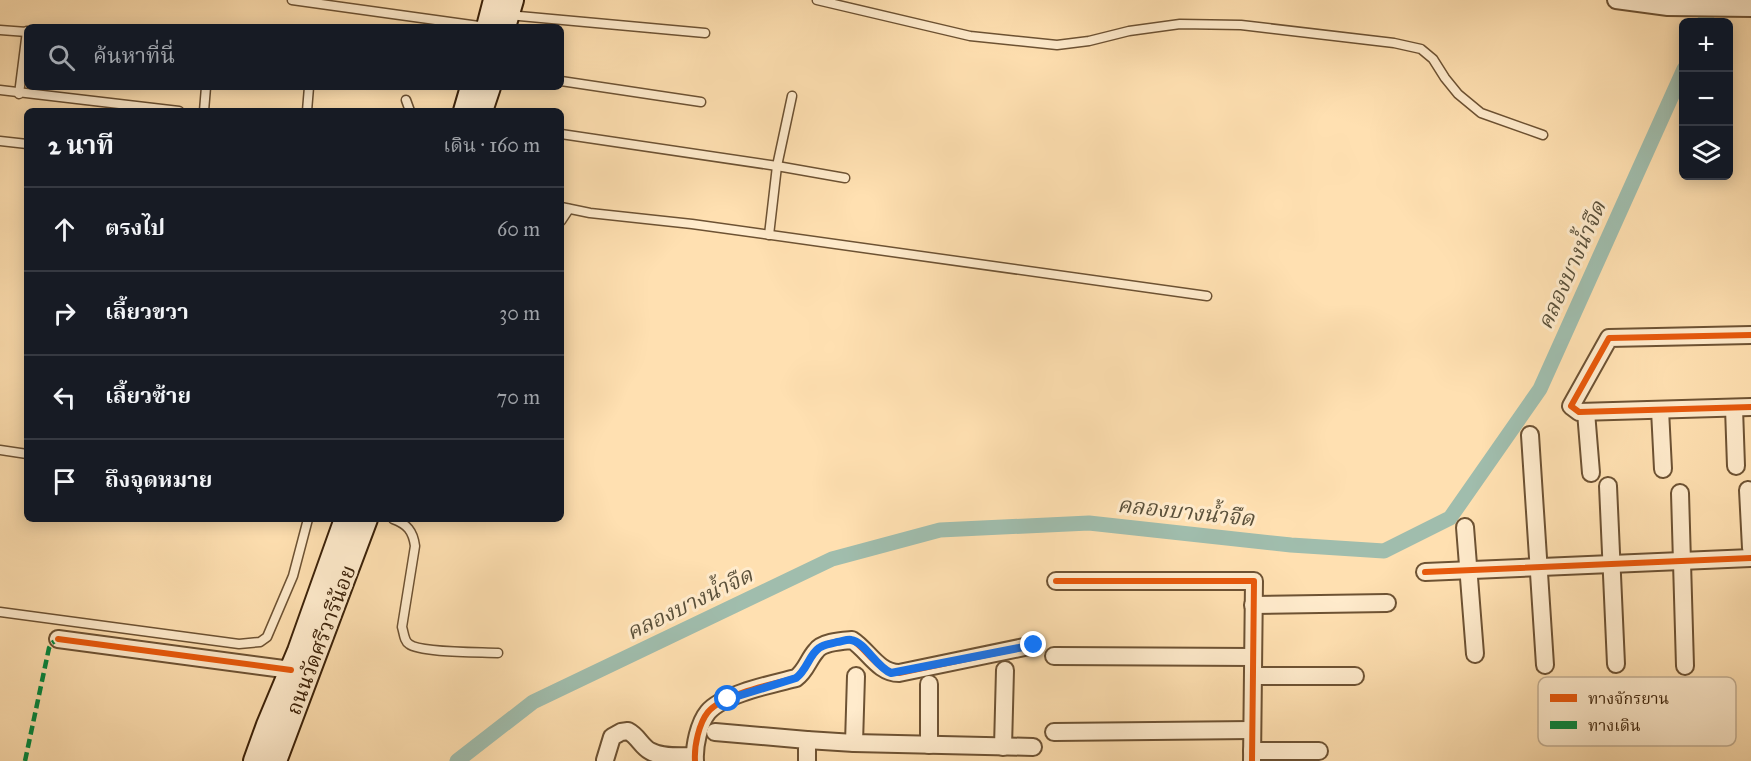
<!DOCTYPE html>
<html lang="th">
<head>
<meta charset="utf-8">
<style>
  body { margin:0; font-family:"IM FELL Great Primer","Noto Serif Thai",serif; background:#242831; color:#f1f3f6 }
  .controls { position:absolute; right:18px; top:18px; display:grid; overflow:hidden; border-radius:9px; box-shadow:0 3px 15px #0003 }
  .controls button { width:54px; height:54px; display:grid; place-items:center; padding:0; border:0; border-bottom:2px solid #363941; background:#171b24; color:#f1f3f6; font:30px sans-serif }
  .stop { position:absolute; width:18px; height:18px; margin:-14px; border:4px solid #1a73e8; border-radius:50%; background:#fff }
  .stop.end { background:#1a73e8; border-color:#fff; box-shadow:0 2px 6px #0008 }
  .list { margin:0; padding:0; list-style:none }
  h2 { display:flex; justify-content:space-between; align-items:center; height:78px; margin:0; padding:0 24px; font-size:26px }
  h2 small { font-size:20px; font-weight:400; color:#9ea1a6 }
  .list li { display:grid; grid-template-columns:39px 1fr auto; gap:18px; align-items:center; box-sizing:border-box; height:84px; padding:0 24px; border-top:2px solid #363941 }
  .list b { display:block; font-size:22px; white-space:nowrap }
  .list em { font-size:20px; font-style:normal; color:#9ea1a6 }
  .icon { flex:none; width:33px; height:33px; fill:none; stroke:currentColor; stroke-width:2; stroke-linecap:round; stroke-linejoin:round }
  .map { position:relative; flex:none; width:1751px; height:761px; overflow:hidden }
  .search { position:absolute; background:#171b24; box-shadow:0 3px 15px #0003; left:24px; top:24px; width:540px; height:66px; display:flex; align-items:center; gap:15px; box-sizing:border-box; padding:0 21px; border-radius:9px; color:#9ea1a6; font-size:22px }
  .panel { position:absolute; background:#171b24; box-shadow:0 3px 15px #0003; left:24px; top:108px; width:540px; height:414px; border-radius:9px }
  .map>svg:first-child { display:block }
  .lines { fill:none; stroke-linecap:round; stroke-linejoin:round }
  .canal { stroke:#a0bdad; stroke-width:15 }
  .service-casing { stroke:#6d5233; stroke-width:11 }
  .minor-casing { stroke:#6d5233; stroke-width:20 }
  .secondary-casing { stroke:#3c2209; stroke-width:26 }
  .service { stroke:#ffebcc; stroke-width:8 }
  .minor { stroke:#ffebcc; stroke-width:16 }
  .secondary { stroke:#ffebcc; stroke-width:22 }
  .quiet { stroke:#00873e; stroke-width:4.5; stroke-dasharray:9 4.5; stroke-linecap:butt }
  .cycleway-casing { stroke:#ffebcc; stroke-width:10 }
  .cycleway { stroke:#e8590c; stroke-width:6 }
  .route { stroke:#1a73e8; stroke-width:8 }
  .labels { text-anchor:middle; stroke-width:6; stroke-linejoin:round; paint-order:stroke }
  .street-label { font-size:21px; fill:#3c2209; stroke:#ffebcc }
  .water-label { font-size:22px; font-style:italic; fill:#5a503a; stroke:#ffebcc }
  .key { fill:#ffebcc; stroke:#c4af92; stroke-width:1.5 }
  .key-label { font-size:16px; fill:#3c2209 }
</style>
</head>
<body>
<div class="map">
<svg width="1751" height="761" viewBox="0 0 1751 761">
  <rect width="100%" height="100%" fill="#ffe0b1"/>
  <filter id="stains"><feTurbulence type="fractalNoise" baseFrequency=".00333" numOctaves="4"/><feColorMatrix values="0 0 0 0 .2 0 0 0 0 .09 0 0 0 0 .02 0 0 0 .5 -.17"/></filter>
  <radialGradient id="worn" r=".72"><stop offset=".6" stop-color="#630" stop-opacity="0"/><stop offset="1" stop-color="#630" stop-opacity=".3"/></radialGradient>
  <g class="lines">
    <g class="canal">
      <polyline points="1704,22 1714,0"/>
      <polyline points="457,761 533,702 832,559 940,530 1089,523 1291,545 1384,551 1450,518 1540,389 1684,69"/>
    </g>
    <g class="service-casing">
      <g id="service">
        <polyline points="292,0 486,27"/>
        <polyline points="817,0 970,36 1057,45 1089,41 1129,31 1180,24 1241,25 1394,43 1421,49 1433,59 1445,78 1458,94 1481,113 1543,135"/>
        <polyline points="508,15 705,33"/>
        <polyline points="0,30 27,32"/>
        <polyline points="561,81 701,102"/>
        <polyline points="0,90 179,111"/>
        <polyline points="19,94 27,31"/>
        <polyline points="406,100 410,111"/>
        <polyline points="204,111 206,87"/>
        <polyline points="307,111 309,87"/>
        <polyline points="561,134 777,166 845,178"/>
        <polyline points="0,141 27,144"/>
        <polyline points="561,207 590,213 692,224 1207,296"/>
        <polyline points="561,221 569,209"/>
        <polyline points="769,235 777,166 792,96"/>
        <polyline points="0,450 27,454"/>
        <path d="M 393,519 C 407,524 413,531 415,546 L 402,627 C 404,633 404,641 409,644 C 420,653 481,652 498,653"/>
        <polyline points="0,612 239,644 260,642 267,637 293,576 308,519"/>
      </g>
    </g>
    <g class="minor-casing">
      <g id="minor">
        <polyline points="1616,0 1668,7 1751,8"/>
        <polyline points="1751,335 1609,338 1571,406 1579,412 1751,407"/>
        <polyline points="1734,408 1736,466"/>
        <polyline points="1660,410 1663,469"/>
        <polyline points="1586,412 1591,473"/>
        <polyline points="1530,435 1545,665"/>
        <polyline points="1608,486 1616,664"/>
        <polyline points="1748,490 1751,548"/>
        <polyline points="1680,493 1685,666"/>
        <polyline points="1465,527 1475,654"/>
        <polyline points="1425,572 1751,558"/>
        <polyline points="1056,581 1254,581 1252,761"/>
        <polyline points="1253,605 1387,603"/>
        <polyline points="58,639 291,670"/>
        <polyline points="1054,656 1253,657"/>
        <polyline points="1253,676 1355,676"/>
        <polyline points="715,732 807,740 807,761"/>
        <polyline points="1054,732 1252,730"/>
        <polyline points="807,740 854,743 1033,747"/>
        <polyline points="854,743 856,676"/>
        <polyline points="929,745 929,684"/>
        <polyline points="1003,747 1005,670"/>
        <polyline points="1252,751 1319,751"/>
        <path d="M 605,760 L 612,737 L 621,732 L 628,731 C 638,736 641,746 650,751 C 662,758 681,756 694,756"/>
        <path d="M 695,761 C 694,746 699,723 708,712 C 723,694 773,684 796,678 C 806,671 808,660 816,651 C 822,642 841,641 852,640 C 868,650 878,673 899,673 L 1034,645"/>
      </g>
    </g>
    <g class="secondary-casing">
      <g id="secondary">
        <polyline points="488,27 495,0"/>
        <polyline points="504,27 512,0"/>
        <polyline points="465,111 472,87"/>
        <polyline points="481,111 489,87"/>
        <polyline points="255,761 268,725 299,651 346,519"/>
        <polyline points="275,761 366,519"/>
      </g>
    </g>
    <use href="#service" class="service"/>
    <use href="#minor" class="minor"/>
    <use href="#secondary" class="secondary"/>
    <polyline class="quiet" points="25,761 49,648 52,643 58,639"/>
    <g class="cycleway-casing">
      <g id="cycleway">
        <polyline points="1751,335 1609,338 1571,406 1579,412 1751,407"/>
        <polyline points="1425,572 1751,558"/>
        <polyline points="1056,581 1254,581 1252,761"/>
        <polyline points="58,639 291,670"/>
        <path d="M 695,761 C 694,746 699,723 708,712 C 723,694 773,684 796,678 C 806,671 808,660 816,651 C 822,642 841,641 852,640 C 868,650 878,673 899,673 L 1034,645"/>
      </g>
    </g>
    <use href="#cycleway" class="cycleway"/>
  </g>
  <g class="lines">
    <path class="route" d="M 728,699 L 796,678 C 807,670 809,655 819,648 C 824,644 831,644 837,642 C 841,642 847,639 851,640 C 865,642 876,667 891,673 L 1034,645"/>
  </g>
  <g class="labels">
    <g class="street-label">
      <text transform="translate(321 640) rotate(-69)" y="7">ถนนวัดศรีวารีน้อย</text>
    </g>
    <g class="water-label">
      <text transform="translate(1571 265) rotate(-66)" y="8">คลองบางน้ำจืด</text>
      <text transform="translate(1186 511) rotate(6)" y="8">คลองบางน้ำจืด</text>
      <text transform="translate(689 603) rotate(-26)" y="8">คลองบางน้ำจืด</text>
    </g>
  </g>
  <rect x="1538" y="677" width="198" height="69" rx="9" class="key"/>
  <rect x="1550" y="694" width="27" height="8" fill="#e8590c"/>
  <rect x="1550" y="721" width="27" height="8" fill="#00873e"/>
  <g class="key-label">
    <text x="1588" y="704">ทางจักรยาน</text>
    <text x="1588" y="731">ทางเดิน</text>
  </g>
  <rect width="100%" height="100%" filter="url(#stains)"/>
  <rect width="100%" height="100%" fill="url(#worn)"/>
</svg>
<div class="controls">
<button>+</button>
<button>−</button>
<button><svg class="icon" aria-label="layers" viewBox="0 0 24 24"><path d="M12 4l9 5-9 5-9-5zM3 14l9 5 9-5"/></svg></button>
</div>
<div class="stop" style="left:728px;top:699px"></div>
<div class="stop end" style="left:1034px;top:645px"></div>
<div class="search"><svg class="icon" aria-label="search" viewBox="0 0 24 24"><circle cx="10" cy="10" r="6"/><path d="M15 15l6 6"/></svg>ค้นหาที่นี่</div>
<section class="panel">
<h2>2 นาที<small>เดิน · 160 m</small></h2>
<ul class="list">
<li><svg class="icon" aria-label="ahead" viewBox="0 0 24 24"><path d="M12 20V5M6 11l6-6 6 6"/></svg><div><b>ตรงไป</b></div><em>60 m</em></li>
<li><svg class="icon" aria-label="right" viewBox="0 0 24 24"><path d="M7 20v-9h11M14 6l5 5-5 5"/></svg><div><b>เลี้ยวขวา</b></div><em>30 m</em></li>
<li><svg class="icon" aria-label="left" viewBox="0 0 24 24"><path d="M17 20v-9H6M10 6l-5 5 5 5"/></svg><div><b>เลี้ยวซ้าย</b></div><em>70 m</em></li>
<li><svg class="icon" aria-label="arrive" viewBox="0 0 24 24"><path d="M6 21V4h12l-3 4 3 4H6"/></svg><div><b>ถึงจุดหมาย</b></div></li>
</ul>
</section>
</div>
</body>
</html>
